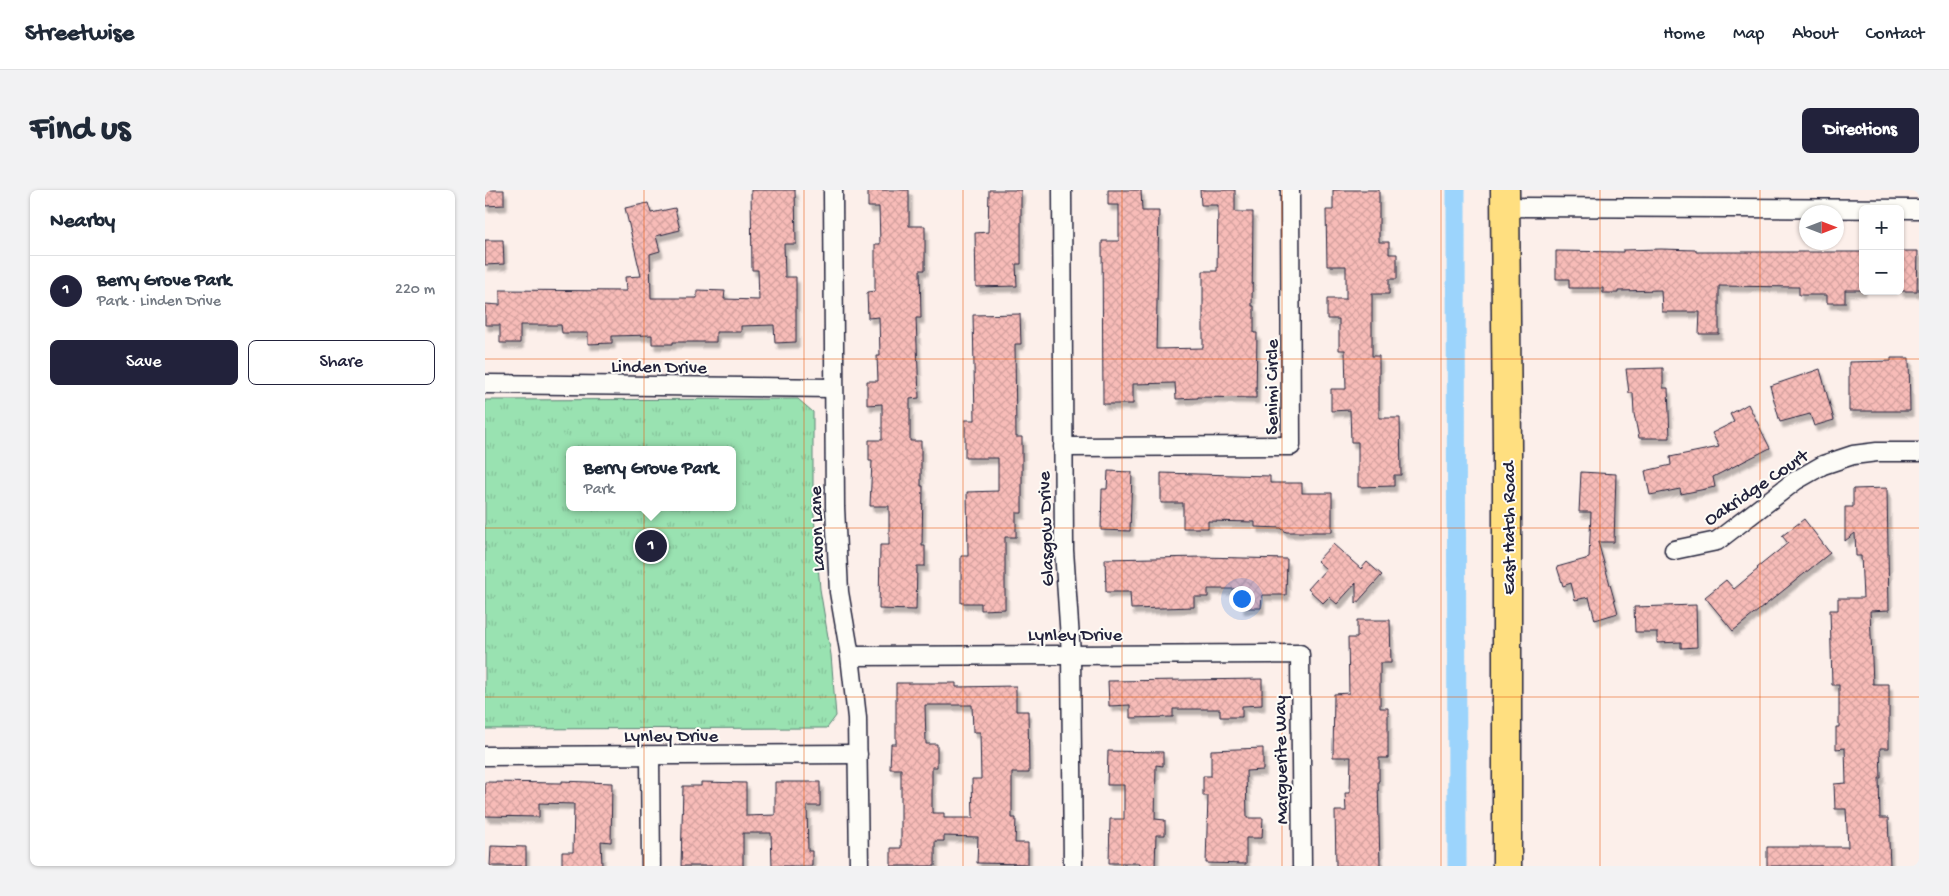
<!DOCTYPE html>
<html lang="en">
<head>
<meta charset="utf-8">
<style>
  body { margin:0; font-family:"Gochi Hand",sans-serif; background:#f2f2f3; color:#1f2937 }
  .controls { position:absolute; right:15px; top:15px; display:grid; overflow:hidden; border-radius:8px; box-shadow:0 1px 4px #0004 }
  .controls button { width:45px; height:45px; display:grid; place-items:center; padding:0; border:0; border-bottom:1px solid #e0e1e3; background:#fff; color:#1f2937; font:25px sans-serif }
  .compass { position:absolute; left:1314px; top:15px; width:45px; height:45px; border-radius:50%; background:#fff; box-shadow:0 1px 4px #0004; rotate:90deg }
  .you { position:absolute; left:756px; top:408px; width:18px; height:18px; margin:-12px; border:4px solid #fff; border-radius:50%; background:#1a73e8; box-shadow:0 0 0 8px #1a73e833 }
  .badge { display:grid; place-items:center; width:32px; height:32px; border-radius:50%; background:#22223b; color:#fff; font-size:16px; font-weight:700 }
  .pin { position:absolute; translate:-50% -50%; border:2px solid #fff; box-shadow:0 1px 5px #0006 }
  .popup { position:absolute; left:81px; top:256px; width:170px; height:65px; box-sizing:border-box; display:grid; place-content:center; border-radius:8px; background:#fff; filter:drop-shadow(0 1px 4px #0005); font-size:16px; white-space:nowrap; color:#747a83 }
  .popup b { font-size:19px; color:#1f2937 }
  .popup::after { content:''; position:absolute; left:50%; top:100%; margin-left:-10px; border:10px solid transparent; border-top-color:#fff }
  .list { margin:0; padding:0; list-style:none }
  h2 { display:flex; justify-content:space-between; align-items:center; height:65px; margin:0; padding:0 20px; font-size:21px }
  h2 small { font-size:16px; font-weight:400; color:#747a83 }
  .list li { display:grid; grid-template-columns:32px 1fr auto; gap:15px; align-items:center; box-sizing:border-box; height:70px; padding:0 20px; border-top:1px solid #e0e1e3 }
  .list b { display:block; font-size:19px; white-space:nowrap }
  .list p { margin:0; font-size:16px; white-space:nowrap; color:#747a83 }
  .list em { font-size:16px; font-style:normal; color:#747a83 }
  .actions { display:flex; gap:10px; padding:15px 20px }
  .actions a { flex:1; padding:11px 0; border:1px solid #22223b; border-radius:8px; text-align:center; font-size:18px; color:#22223b }
  .actions .main { background:#22223b; color:#fff }
  .map { position:relative; flex:none; width:1434px; height:676px; overflow:hidden; border-radius:8px }
  header { display:flex; align-items:center; gap:30px; box-sizing:border-box; height:70px; padding:0 25px; background:#fff; border-bottom:1px solid #e0e1e3 }
  header strong { font-size:24px }
  nav { display:flex; gap:28px; margin-inline-start:auto; font-size:18px }
  .intro { display:flex; align-items:center; justify-content:space-between; box-sizing:border-box; height:120px; padding:0 30px }
  h1 { margin:0; font-size:35px }
  .button { padding:12px 22px; border-radius:8px; background:#22223b; color:#fff; font-size:18px; font-weight:700 }
  main { display:flex; gap:30px; padding:0 30px }
  aside { flex:1; background:#fff; border-radius:8px; box-shadow:0 1px 4px #0004 }
  .map>svg:first-child { display:block }
  .park { fill:url(#park-tufts); stroke:#5e8276; fill-rule:evenodd }
  .lines { fill:none; stroke-linecap:round; stroke-linejoin:round }
  .canal { stroke:#9cd4fc; stroke-width:19 }
  .building { fill:url(#building-cross-hatch); stroke:#22223b; fill-rule:evenodd; filter:url(#shadow) }
  .minor-casing { stroke:#22223b; stroke-width:21 }
  .primary-casing { stroke:#22223b; stroke-width:31 }
  .minor { stroke:#fdfcf7; stroke-width:18 }
  .primary { stroke:#ffdf80; stroke-width:28 }
  .grid { fill:none; stroke:#e8590c; stroke-width:1; stroke-opacity:0.55 }
  .labels { text-anchor:middle; stroke-width:4; stroke-linejoin:round; paint-order:stroke }
  .street-label { font-size:19px; fill:#22223b; stroke:#fdfcf7 }
</style>
</head>
<body>
<header>
<strong>Streetwise</strong>
<nav><a>Home</a><a>Map</a><a>About</a><a>Contact</a></nav>
</header>
<div class="intro"><h1>Find us</h1><a class="button">Directions</a></div>
<main>
<aside>
<h2>Nearby<small></small></h2>
<ul class="list">
<li><span class="badge">1</span><div><b>Berry Grove Park</b><p>Park · Linden Drive</p></div><em>220 m</em></li>
</ul>
<div class="actions"><a class="main">Save</a><a>Share</a></div>
</aside>
<div class="map">
<svg width="1434" height="676" viewBox="0 0 1434 676">
  <defs>
    <pattern id="park-tufts" width="24" height="20" patternUnits="userSpaceOnUse" patternTransform="scale(1.25)"><rect width="24" height="20" fill="#99e2b1"/><path d="M3 7l-1-3M5 7V3M7 7l1-3M15 17l-1-3M17 17v-4M19 17l1-3" fill="none" stroke="#84c299"/></pattern>
    <pattern id="building-cross-hatch" width="8" height="8" patternUnits="userSpaceOnUse" patternTransform="scale(1.25)"><rect width="8" height="8" fill="#f8bcb8"/><path d="M0 0l8 8M0 8l8-8" fill="none" stroke="#d4a19f"/></pattern>
    <filter id="shadow"><feDropShadow dx="3" dy="5.5" stdDeviation="1" flood-color="#0004"/></filter>
  </defs>
  <rect width="100%" height="100%" fill="#fcefea"/>
  <filter id="ink" filterUnits="userSpaceOnUse"><feTurbulence type="fractalNoise" baseFrequency=".02" numOctaves="2"/><feDisplacementMap in="SourceGraphic" scale="10" xChannelSelector="R" yChannelSelector="G"/><feConvolveMatrix kernelMatrix="1 2 1 2 8 2 1 2 1" color-interpolation-filters="sRGB"/></filter>
  <g filter="url(#ink)">
    <path class="park" d="M 313,209 L 328,222 L 328,313 L 335,399 L 346,465 L 351,526 L 342,538 L 0,539 L 0,210 ZM 85,260 L 247,260 L 247,317 L 85,317 Z"/>
    <g class="lines">
      <polyline class="canal" points="971,0 972,676"/>
    </g>
    <g class="building">
      <polygon points="0,0 19,0 19,15 0,16"/>
      <polygon points="266,0 310,0 311,54 299,54 300,87 311,87 311,152 290,153 289,135 256,136 256,142 231,142 231,152 188,152 188,154 167,154 167,145 127,146 127,153 103,154 103,143 77,143 76,135 35,135 35,153 15,153 15,135 0,135 0,114 15,115 15,100 141,101 140,87 156,86 140,18 163,13 166,23 190,18 195,40 171,46 175,61 165,64 166,108 212,108 212,100 240,101 239,109 274,110 273,80 267,80"/>
      <polygon points="383,0 424,0 424,36 440,36 440,80 435,80 436,128 431,128 434,208 425,209 425,251 436,251 436,296 438,296 437,356 440,356 440,376 432,376 431,420 394,419 395,355 404,355 404,316 385,316 387,271 384,271 384,250 397,250 397,214 382,215 382,191 393,191 392,166 395,166 394,127 383,128 382,102 390,101 390,54 395,54 394,17 383,17"/>
      <polygon points="504,0 536,0 536,74 531,74 532,96 491,97 490,43 503,42"/>
      <polygon points="623,0 656,0 657,21 674,21 671,159 718,158 718,81 732,81 733,15 716,15 715,0 750,0 750,22 768,22 767,116 769,116 769,143 772,143 771,208 713,207 713,208 691,209 690,193 648,194 648,214 618,214 617,51 634,51 634,15 623,15"/>
      <polygon points="848,0 894,0 894,52 904,52 904,64 912,64 912,89 904,89 904,104 887,104 887,166 894,166 894,228 915,228 916,285 909,285 909,296 873,297 873,252 866,252 865,220 846,221 846,199 861,199 860,160 854,160 854,129 842,129 842,109 861,109 861,76 842,76 841,20 848,20"/>
      <polygon points="0,50 18,50 19,74 0,75"/>
      <polygon points="1176,59 1211,60 1211,62 1378,62 1378,100 1360,100 1360,113 1342,113 1342,105 1314,105 1314,97 1234,96 1234,144 1214,144 1215,122 1177,122 1176,100 1133,101 1133,103 1118,103 1118,98 1084,98 1084,89 1071,89 1071,61 1138,62 1138,60"/>
      <polygon points="1415,61 1433,61 1432,101 1415,101"/>
      <polygon points="535,124 536,154 530,154 531,247 537,247 537,323 531,323 531,347 520,347 520,419 496,420 496,413 476,413 476,366 483,366 482,302 513,301 513,268 480,268 480,230 490,230 488,125"/>
      <polygon points="1406,168 1424,168 1425,221 1364,221 1364,172 1406,171"/>
      <polygon points="1178,178 1178,198 1183,198 1185,248 1154,248 1149,224 1148,203 1144,203 1141,179"/>
      <polygon points="1335,179 1349,230 1329,236 1325,224 1295,232 1285,196"/>
      <polygon points="1263,214 1285,258 1228,287 1230,297 1196,304 1195,299 1165,305 1160,281 1186,275 1185,267 1234,257 1227,243 1249,232 1245,224"/>
      <polygon points="623,281 647,282 645,341 616,340 617,299 622,299"/>
      <polygon points="1096,282 1131,284 1129,352 1113,352 1133,423 1110,430 1104,407 1090,410 1086,393 1078,396 1072,377 1104,368 1106,322 1094,322"/>
      <polygon points="676,283 785,286 785,293 817,293 817,303 847,303 847,342 801,342 796,338 770,337 770,332 723,331 723,338 698,338 698,313 676,313"/>
      <polygon points="1402,298 1404,420 1385,421 1388,494 1404,494 1404,558 1395,558 1396,588 1394,588 1395,628 1403,628 1405,676 1282,676 1282,657 1363,657 1361,619 1350,619 1349,594 1361,593 1360,558 1351,559 1351,537 1354,537 1354,495 1347,495 1345,420 1353,420 1353,408 1378,408 1376,366 1371,366 1370,343 1360,351 1360,317 1368,317 1368,299"/>
      <polygon points="1319,329 1345,363 1248,441 1220,407 1241,390 1249,399 1273,379 1272,378 1303,353 1297,346"/>
      <polygon points="848,354 876,379 882,372 897,385 871,414 871,393 852,414 844,407 838,413 823,399 841,379 832,371"/>
      <polygon points="716,367 802,369 801,405 777,405 776,418 756,418 756,399 723,399 723,407 709,407 709,417 646,419 645,402 621,402 620,369"/>
      <polygon points="1211,415 1212,457 1196,458 1196,452 1172,453 1172,442 1150,442 1149,417"/>
      <polygon points="872,430 905,430 906,473 895,473 895,518 903,518 903,568 894,568 894,591 893,591 895,676 851,676 850,621 861,621 860,603 865,603 866,567 848,567 849,504 864,503 863,448 872,448"/>
      <polygon points="777,489 777,515 757,516 757,527 735,527 735,519 688,519 688,527 645,528 645,515 624,516 623,491"/>
      <path d="M 411,493 L 471,493 L 471,497 L 531,496 L 531,521 L 543,521 L 544,583 L 527,583 L 527,628 L 531,628 L 530,653 L 543,653 L 543,674 L 492,673 L 493,647 L 459,646 L 459,651 L 450,651 L 450,676 L 406,676 L 406,658 L 416,658 L 416,579 L 405,579 L 406,554 L 411,554 ZM 440,515 L 487,515 L 488,542 L 495,542 L 496,589 L 487,589 L 488,628 L 459,628 L 459,623 L 447,623 L 447,577 L 452,577 L 452,554 L 441,554 Z"/>
      <polygon points="778,558 778,580 761,581 762,628 778,628 777,648 761,648 761,674 721,673 723,606 718,606 718,586 726,586 726,560"/>
      <polygon points="623,561 678,562 678,576 671,575 670,629 680,630 680,645 671,645 670,676 655,676 655,673 624,673 625,629 639,629 639,595 622,595"/>
      <polygon points="77,591 127,593 126,652 116,651 117,676 77,676 77,662 88,662 89,614 54,613 54,627 0,626 0,592 77,593"/>
      <polygon points="216,592 261,593 261,626 290,625 290,592 335,592 335,616 322,616 323,661 327,661 327,676 287,676 286,643 258,643 258,676 196,676 198,596 216,596"/>
      <polygon points="6,656 41,657 41,676 5,676"/>
    </g>
    <g class="lines">
      <g class="minor-casing">
        <g id="minor">
          <polyline points="348,0 350,317 354,402 365,466 372,528 374,676"/>
          <polyline points="577,0 579,360 586,464 588,676"/>
          <polyline points="1020,17 1434,19"/>
          <polyline points="0,194 348,198"/>
          <polyline points="578,257 806,256 805,0"/>
          <polyline points="1189,360 1232,351 1310,291 1338,275 1368,265 1392,262 1434,262"/>
          <polyline points="365,466 815,464 817,676"/>
          <polyline points="0,566 373,564"/>
          <polyline points="165,566 166,676"/>
        </g>
      </g>
      <g class="primary-casing">
        <polyline id="primary" points="1020,0 1022,256 1022,676"/>
      </g>
      <use href="#minor" class="minor"/>
      <use href="#primary" class="primary"/>
    </g>
  </g>
  <path class="grid" d="M 159,0 L 159,676M 319,0 L 319,676M 478,0 L 478,676M 637,0 L 637,676M 797,0 L 797,676M 956,0 L 956,676M 1115,0 L 1115,676M 1275,0 L 1275,676M 0,169 L 1434,169M 0,338 L 1434,338M 0,507 L 1434,507"/>
  <g class="labels">
    <g class="street-label">
      <text transform="translate(174 175) rotate(1)" y="7">Linden Drive</text>
      <text transform="translate(785 197) rotate(-90)" y="7">Senimi Circle</text>
      <text transform="translate(1270 296) rotate(-34)" y="7">Oakridge Court</text>
      <text transform="translate(1022 338) rotate(-90)" y="7">East Hatch Road</text>
      <text transform="translate(330 339) rotate(-92)" y="7">Lavon Lane</text>
      <text transform="translate(559 339) rotate(-92)" y="7">Glasgow Drive</text>
      <text x="590" y="450">Lynley Drive</text>
      <text x="186" y="551">Lynley Drive</text>
      <text transform="translate(794 570) rotate(-91)" y="7">Marguerite Way</text>
    </g>
  </g>
</svg>
<div class="controls">
<button>+</button>
<button>−</button>
</div>
<svg class="compass" viewBox="-18 -18 36 36"><path d="M0-13l5 13h-10z" fill="#e53935"/><path d="M0 13l5-13h-10z" fill="#747a83"/></svg>
<div class="you"></div>
<div class="pin badge" style="left:166px;top:356px">1</div>
<div class="popup"><b>Berry Grove Park</b>Park</div>
</div>
</main>
</body>
</html>
